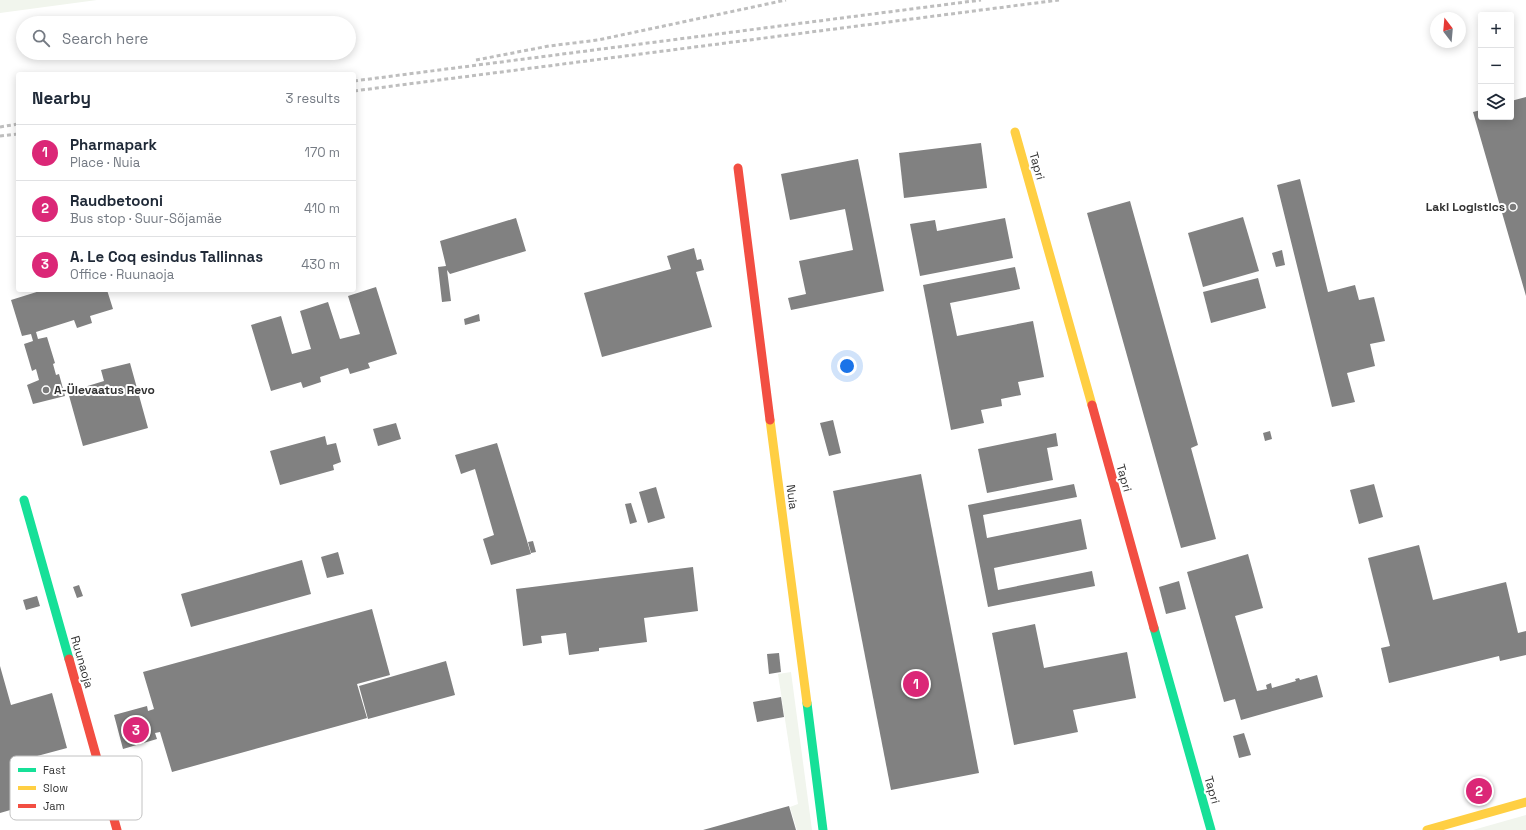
<!DOCTYPE html>
<html lang="en">
<head>
<meta charset="utf-8">
<style>
  body { margin:0; font-family:"Space Grotesk",sans-serif; background:#f6f6f7; color:#1f2937 }
  .controls { position:absolute; right:12px; top:12px; display:grid; overflow:hidden; border-radius:4px; box-shadow:0 2px 10px #0003 }
  .controls button { width:36px; height:36px; display:grid; place-items:center; padding:0; border:0; border-bottom:1px solid #e0e1e3; background:#fff; color:#1f2937; font:20px sans-serif }
  .compass { position:absolute; left:1430px; top:12px; width:36px; height:36px; border-radius:50%; background:#fff; box-shadow:0 2px 10px #0003; rotate:344deg }
  .you { position:absolute; left:847px; top:366px; width:14px; height:14px; margin:-10px; border:3px solid #fff; border-radius:50%; background:#1a73e8; box-shadow:0 0 0 6px #1a73e833 }
  .badge { display:grid; place-items:center; width:26px; height:26px; border-radius:50%; background:#db2777; color:#fff; font-size:13px; font-weight:700 }
  .pin { position:absolute; translate:-50% -50%; border:2px solid #fff; box-shadow:0 1px 4px #0006 }
  .list { margin:0; padding:0; list-style:none }
  h2 { display:flex; justify-content:space-between; align-items:center; height:52px; margin:0; padding:0 16px; font-size:17px }
  h2 small { font-size:13px; font-weight:400; color:#747a83 }
  .list li { display:grid; grid-template-columns:26px 1fr auto; gap:12px; align-items:center; box-sizing:border-box; height:56px; padding:0 16px; border-top:1px solid #e0e1e3 }
  .list b { display:block; font-size:15px; white-space:nowrap }
  .list p { margin:0; font-size:13px; white-space:nowrap; color:#747a83 }
  .list em { font-size:13px; font-style:normal; color:#747a83 }
  .icon { flex:none; width:22px; height:22px; fill:none; stroke:currentColor; stroke-width:2; stroke-linecap:round; stroke-linejoin:round }
  .map { position:relative; flex:none; width:1526px; height:830px; overflow:hidden }
  .search { position:absolute; background:#fff; box-shadow:0 2px 10px #0003; left:16px; top:16px; width:340px; height:44px; display:flex; align-items:center; gap:10px; box-sizing:border-box; padding:0 14px; border-radius:22px; color:#747a83; font-size:15px }
  .panel { position:absolute; background:#fff; box-shadow:0 2px 10px #0003; left:16px; top:72px; width:340px; height:220px; border-radius:4px }
  .map>svg:first-child { display:block }
  .green { fill:#f1f5ed }
  .building { fill:#818181 }
  .lines { fill:none; stroke-linecap:round; stroke-linejoin:round }
  .fast { stroke:#16e098; stroke-width:9 }
  .slow { stroke:#ffcf43; stroke-width:9 }
  .jam { stroke:#f24e42; stroke-width:9 }
  .rail { stroke:#bebebe; stroke-width:3; stroke-dasharray:4 3; stroke-linecap:butt }
  .poi-dot { fill:#7a7a7a; stroke:#fff; stroke-width:1.5 }
  .labels { text-anchor:middle; stroke-width:4; stroke-linejoin:round; paint-order:stroke }
  .street-label { font-size:12px; fill:#333; stroke:#fff }
  .poi-label { font-size:12px; font-weight:bold; fill:#333; stroke:#fff; text-anchor:end }
  .key { fill:#fff; stroke:#c2c2c2; stroke-width:1 }
  .key-label { font-size:11px; fill:#333 }
</style>
</head>
<body>
<div class="map">
<svg width="1526" height="830" viewBox="0 0 1526 830">
  <rect width="100%" height="100%" fill="#fff"/>
  <g class="green">
    <polygon points="0,0 97,0 0,13"/>
    <polygon points="791,672 812,830 797,830 790,807 798,804 778,674"/>
    <polygon points="1526,815 1526,830 1473,830"/>
  </g>
  <g class="building">
    <polygon points="1526,97 1526,296 1473,112 1481,110 1481,117 1511,117 1511,101"/>
    <polygon points="981,143 987,188 904,198 899,153"/>
    <polygon points="858,159 884,291 791,310 788,298 806,294 799,261 853,250 845,209 790,220 781,174"/>
    <polygon points="1300,179 1328,292 1355,285 1359,300 1374,297 1385,341 1370,344 1375,366 1347,373 1355,402 1332,407 1277,185"/>
    <polygon points="1130,201 1198,445 1191,448 1216,539 1181,548 1087,213"/>
    <polygon points="1243,217 1259,271 1203,287 1188,233"/>
    <polygon points="516,218 526,251 450,274 447,270 451,301 442,302 438,267 446,266 440,241"/>
    <polygon points="1005,218 1013,258 920,276 910,224 935,220 937,231"/>
    <polygon points="694,248 697,260 701,259 704,270 696,272 712,327 602,357 584,293 671,269 667,256"/>
    <polygon points="1282,250 1285,265 1276,267 1272,253"/>
    <polygon points="1015,267 1020,289 950,303 957,336 1033,321 1044,377 1018,382 1021,395 1001,399 1002,406 981,410 984,423 951,430 923,285"/>
    <polygon points="1258,278 1266,308 1211,323 1203,292"/>
    <polygon points="376,287 397,354 368,363 370,368 350,374 348,368 320,377 321,382 303,388 301,382 271,391 251,325 281,316 292,354 311,349 300,311 328,302 340,339 360,334 348,296"/>
    <polygon points="43,290 107,290 113,309 90,316 92,323 77,328 74,320 36,332 38,339 47,337 55,363 53,364 56,375 59,374 65,396 33,404 27,385 39,380 36,369 32,371 24,344 33,341 31,334 22,336 11,300"/>
    <polygon points="479,314 480,321 465,325 464,319"/>
    <polygon points="130,363 148,428 83,446 68,392 104,381 101,370"/>
    <polygon points="833,420 841,453 829,456 820,423"/>
    <polygon points="396,423 401,439 378,446 373,429"/>
    <polygon points="1270,431 1272,439 1265,441 1263,433"/>
    <polygon points="1056,433 1058,446 1047,448 1053,480 987,493 978,449"/>
    <polygon points="325,436 327,445 336,443 341,462 333,465 334,470 280,485 270,451"/>
    <polygon points="497,443 531,554 491,565 483,539 494,535 475,469 461,474 455,455"/>
    <polygon points="921,474 979,773 891,790 833,491"/>
    <polygon points="1074,484 1077,497 983,515 987,538 1081,519 1087,549 994,568 998,590 1092,571 1095,586 988,607 968,505"/>
    <polygon points="1374,484 1383,517 1359,524 1350,490"/>
    <polygon points="656,487 665,518 648,523 639,492"/>
    <polygon points="631,503 637,522 630,524 625,504"/>
    <polygon points="533,541 536,552 531,553 528,542"/>
    <polygon points="1419,545 1433,600 1506,582 1518,633 1526,631 1526,655 1500,661 1499,656 1389,683 1381,648 1390,646 1368,558"/>
    <polygon points="338,552 344,574 327,578 321,557"/>
    <polygon points="1248,554 1263,608 1235,616 1257,691 1267,689 1266,685 1271,683 1272,688 1296,681 1295,679 1299,678 1300,680 1317,675 1323,697 1241,720 1235,699 1224,702 1187,572"/>
    <polygon points="302,560 311,594 191,627 181,594"/>
    <polygon points="693,567 698,611 644,618 647,642 599,648 599,651 569,655 566,633 541,636 542,643 523,646 516,589"/>
    <polygon points="1179,581 1186,609 1166,614 1159,587"/>
    <polygon points="79,585 83,596 77,598 73,587"/>
    <polygon points="37,596 40,606 26,610 23,600"/>
    <polygon points="372,609 390,675 357,684 367,718 172,772 160,732 155,733 157,739 123,749 114,715 147,706 148,711 154,709 143,672"/>
    <polygon points="1035,624 1044,668 1127,652 1136,698 1073,710 1078,732 1014,745 992,633"/>
    <polygon points="779,653 781,672 769,674 767,654"/>
    <polygon points="446,661 455,695 368,719 359,686"/>
    <polygon points="0,666 11,705 52,693 67,748 26,759 38,802 0,813"/>
    <polygon points="781,697 784,717 757,722 753,702"/>
    <polygon points="1244,733 1251,755 1239,758 1233,736"/>
    <polygon points="789,806 796,830 703,830"/>
  </g>
  <g class="lines">
    <g class="fast">
      <polyline points="24,500 69,659"/>
      <polyline points="1154,628 1211,830"/>
      <polyline points="807,703 823,830"/>
    </g>
    <g class="slow">
      <polyline points="1015,132 1092,405"/>
      <polyline points="770,420 807,703"/>
      <polyline points="1427,830 1526,802"/>
    </g>
    <g class="jam">
      <polyline points="738,168 770,420"/>
      <polyline points="1092,405 1154,628"/>
      <polyline points="69,659 117,830"/>
    </g>
    <g class="rail">
      <polyline points="476,60 549,46 598,40 786,0"/>
      <polyline points="354,81 981,0"/>
      <polyline points="354,91 1059,0"/>
      <polyline points="0,127 18,124"/>
      <polyline points="0,136 18,134"/>
    </g>
  </g>
  <g class="poi-dot">
    <circle cx="1513" cy="207" r="4"/>
    <circle cx="46" cy="390" r="4"/>
  </g>
  <g class="labels">
    <g class="street-label">
      <text transform="translate(1037 166) rotate(74)" y="4">Tapri</text>
      <text transform="translate(1124 478) rotate(74)" y="4">Tapri</text>
      <text transform="translate(792 497) rotate(83)" y="4">Nuia</text>
      <text transform="translate(82 662) rotate(74)" y="4">Ruunaoja</text>
      <text transform="translate(1212 790) rotate(74)" y="4">Tapri</text>
    </g>
    <g class="poi-label">
      <text x="1505" y="211">Laki Logistics</text>
      <text x="54" y="394" text-anchor="start">A-Ülevaatus Revo</text>
    </g>
  </g>
  <rect x="10" y="756" width="132" height="64" rx="6" class="key"/>
  <rect x="18" y="768" width="18" height="4" fill="#16e098"/>
  <rect x="18" y="786" width="18" height="4" fill="#ffcf43"/>
  <rect x="18" y="804" width="18" height="4" fill="#f24e42"/>
  <g class="key-label">
    <text x="43" y="774">Fast</text>
    <text x="43" y="792">Slow</text>
    <text x="43" y="810">Jam</text>
  </g>
</svg>
<div class="controls">
<button>+</button>
<button>−</button>
<button><svg class="icon" aria-label="layers" viewBox="0 0 24 24"><path d="M12 4l9 5-9 5-9-5zM3 14l9 5 9-5"/></svg></button>
</div>
<svg class="compass" viewBox="-18 -18 36 36"><path d="M0-13l5 13h-10z" fill="#e53935"/><path d="M0 13l5-13h-10z" fill="#747a83"/></svg>
<div class="you"></div>
<div class="pin badge" style="left:916px;top:684px">1</div>
<div class="pin badge" style="left:1479px;top:791px">2</div>
<div class="pin badge" style="left:136px;top:730px">3</div>
<div class="search"><svg class="icon" aria-label="search" viewBox="0 0 24 24"><circle cx="10" cy="10" r="6"/><path d="M15 15l6 6"/></svg>Search here</div>
<section class="panel">
<h2>Nearby<small>3 results</small></h2>
<ul class="list">
<li><span class="badge">1</span><div><b>Pharmapark</b><p>Place · Nuia</p></div><em>170 m</em></li>
<li><span class="badge">2</span><div><b>Raudbetooni</b><p>Bus stop · Suur-Sõjamäe</p></div><em>410 m</em></li>
<li><span class="badge">3</span><div><b>A. Le Coq esindus Tallinnas</b><p>Office · Ruunaoja</p></div><em>430 m</em></li>
</ul>
</section>
</div>
</body>
</html>
